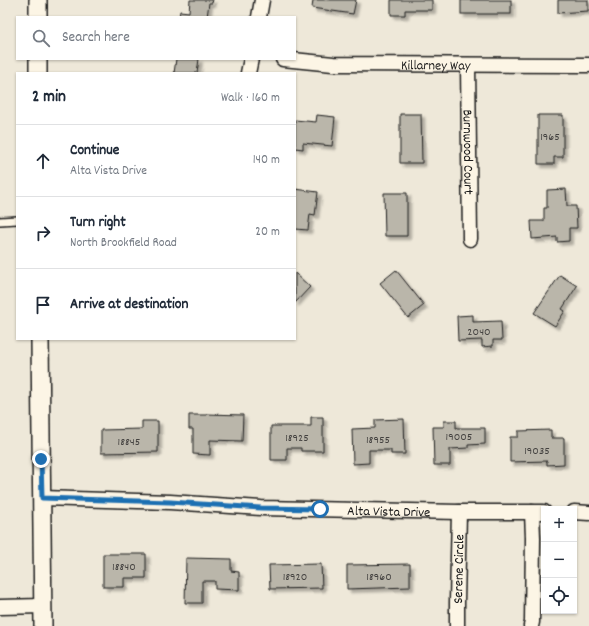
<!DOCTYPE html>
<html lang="en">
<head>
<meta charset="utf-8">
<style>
  body { margin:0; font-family:Dekko,sans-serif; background:#f6f6f7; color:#1f2937 }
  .controls { position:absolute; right:12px; bottom:12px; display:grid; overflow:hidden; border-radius:0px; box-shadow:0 1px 3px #0004 }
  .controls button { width:36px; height:36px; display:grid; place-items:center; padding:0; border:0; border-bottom:1px solid #e0e1e3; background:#fff; color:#1f2937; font:20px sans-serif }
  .stop { position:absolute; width:12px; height:12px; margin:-9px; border:3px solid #1f6fb2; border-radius:50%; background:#fff }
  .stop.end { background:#1f6fb2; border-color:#fff; box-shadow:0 1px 4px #0008 }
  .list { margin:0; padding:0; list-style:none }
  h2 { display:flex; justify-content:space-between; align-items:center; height:52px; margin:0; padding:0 16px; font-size:17px }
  h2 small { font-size:13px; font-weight:400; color:#747a83 }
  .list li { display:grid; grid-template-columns:26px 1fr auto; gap:12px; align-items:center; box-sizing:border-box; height:72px; padding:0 16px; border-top:1px solid #e0e1e3 }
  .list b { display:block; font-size:15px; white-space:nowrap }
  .list p { margin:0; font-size:13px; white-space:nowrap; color:#747a83 }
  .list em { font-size:13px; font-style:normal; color:#747a83 }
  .icon { flex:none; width:22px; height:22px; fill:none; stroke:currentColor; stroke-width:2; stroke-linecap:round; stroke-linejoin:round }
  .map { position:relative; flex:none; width:589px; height:626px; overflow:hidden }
  .search { position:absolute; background:#fff; box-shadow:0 1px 3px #0004; left:16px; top:16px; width:280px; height:44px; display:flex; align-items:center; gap:10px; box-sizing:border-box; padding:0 14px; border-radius:0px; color:#747a83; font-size:15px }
  .panel { position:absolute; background:#fff; box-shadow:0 1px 3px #0004; left:16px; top:72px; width:280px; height:268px; border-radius:0px }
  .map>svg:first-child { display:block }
  .building { fill:#bab6aa; stroke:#1c1c1c; filter:url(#shadow) }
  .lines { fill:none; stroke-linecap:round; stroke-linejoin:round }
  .service-casing { stroke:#1c1c1c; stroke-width:10 }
  .minor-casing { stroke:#1c1c1c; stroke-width:17 }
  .tertiary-casing { stroke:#1c1c1c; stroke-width:20 }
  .service { stroke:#fcf5e5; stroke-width:7 }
  .minor { stroke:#fcf5e5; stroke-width:14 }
  .tertiary { stroke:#fcf5e5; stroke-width:17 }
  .route { stroke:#1f6fb2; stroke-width:5 }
  .labels { text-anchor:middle; stroke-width:4; stroke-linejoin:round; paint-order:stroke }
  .number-label { font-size:12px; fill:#444240 }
  .street-label { font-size:14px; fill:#1c1c1c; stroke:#fcf5e5 }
</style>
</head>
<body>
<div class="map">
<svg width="589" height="626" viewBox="0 0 589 626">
  <defs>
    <filter id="shadow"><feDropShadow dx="3.5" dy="3.5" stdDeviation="1" flood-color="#0004"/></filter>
  </defs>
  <rect width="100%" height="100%" fill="#eee8d9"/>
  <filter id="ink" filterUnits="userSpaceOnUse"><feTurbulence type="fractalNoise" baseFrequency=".025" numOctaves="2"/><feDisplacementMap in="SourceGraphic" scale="8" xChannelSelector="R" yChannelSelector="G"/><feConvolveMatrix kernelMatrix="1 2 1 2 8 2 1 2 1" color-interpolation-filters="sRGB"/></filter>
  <g filter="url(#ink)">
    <g class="building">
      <polygon points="190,0 213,0 212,3 209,3 207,17 179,17 180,11 189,12"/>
      <polygon points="313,0 356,0 353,14 312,8"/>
      <polygon points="391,0 432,0 432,10 405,10 405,15 391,15"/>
      <rect x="461" y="0" width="50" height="14"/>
      <polygon points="558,0 588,0 588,11 558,13"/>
      <polygon points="176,59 199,59 197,73 174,73"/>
      <polygon points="400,114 421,114 422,163 400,163"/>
      <polygon points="317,115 335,117 332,146 303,143 303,149 295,148 295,120 316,122"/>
      <polygon points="538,115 563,115 563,157 554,157 554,164 538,164"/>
      <polygon points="295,189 318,192 315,215 310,214 308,230 295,229"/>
      <polygon points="566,189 567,206 576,206 577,228 569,228 569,241 557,242 557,237 532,239 531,221 544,221 544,208 547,208 547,190"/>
      <polygon points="384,193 407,193 407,236 385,236"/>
      <polygon points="396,270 424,305 408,318 380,283"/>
      <polygon points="295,273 310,287 295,303"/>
      <polygon points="560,275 577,286 562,309 565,311 555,326 534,313"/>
      <polygon points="473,315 473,322 501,321 502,340 493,340 493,346 482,347 482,340 458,341 457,316"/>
      <polygon points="207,414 243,415 242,441 210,440 210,455 193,454 193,429 189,429 189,415 207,415"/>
      <polygon points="311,417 323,417 323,451 301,451 301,448 287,448 287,460 271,460 271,426 311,426"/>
      <polygon points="404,419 405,454 391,454 391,450 369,450 369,463 353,464 352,429 375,428 375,420"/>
      <polygon points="142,421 158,421 158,452 101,453 101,430 142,429"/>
      <polygon points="444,421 456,421 456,428 485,428 485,444 468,445 468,448 450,449 450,465 434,465 433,427 444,427"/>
      <polygon points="551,430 551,438 564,438 564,464 547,465 547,461 510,462 510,437 518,437 518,431"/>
      <polygon points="103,554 146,554 146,578 124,578 124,587 103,587"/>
      <polygon points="186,558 231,559 231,571 239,572 239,590 215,589 215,581 202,581 202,603 185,603"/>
      <polygon points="321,564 322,588 270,589 269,565"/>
      <polygon points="410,564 410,587 347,589 347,565"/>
    </g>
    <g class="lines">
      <g class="service-casing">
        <polyline id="service" points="0,221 17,220"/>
      </g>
      <g class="minor-casing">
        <g id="minor">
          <polyline points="259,17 262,0"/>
          <path id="s1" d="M 283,59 L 333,64 L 589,65"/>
          <path id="s2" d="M 468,65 L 470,239"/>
          <polyline points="248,73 251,59"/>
          <path id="s3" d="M 42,498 L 170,502 L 261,508 L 459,512 L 544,512"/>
          <polyline points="574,512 589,513"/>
          <polyline points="0,607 43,606"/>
          <path id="s4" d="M 457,626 L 457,602 L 459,512"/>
          <polyline points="531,626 532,622 533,538 532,512"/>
        </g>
      </g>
      <g class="tertiary-casing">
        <g id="tertiary">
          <polyline points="38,0 38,17"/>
          <polyline points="38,59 38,73"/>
          <polyline points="40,339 43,626"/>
        </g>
      </g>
      <use href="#service" class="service"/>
      <use href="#minor" class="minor"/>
      <use href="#tertiary" class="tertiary"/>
    </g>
  </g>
  <g class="lines" filter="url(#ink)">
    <polyline class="route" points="41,459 42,498 170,502 261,508 320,509"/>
  </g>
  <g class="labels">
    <g class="number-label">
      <text x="550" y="140">1965</text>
      <text x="479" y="335">2040</text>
      <text x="459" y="440">19005</text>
      <text x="297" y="441">18925</text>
      <text x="378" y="443">18955</text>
      <text x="129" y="445">18845</text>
      <text x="537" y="454">19035</text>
      <text x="124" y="570">18840</text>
      <text x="295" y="580">18920</text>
      <text x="379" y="580">18960</text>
    </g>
    <g class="street-label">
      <text dy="5" stroke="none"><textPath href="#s1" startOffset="153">Killarney Way</textPath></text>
      <text dy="5" stroke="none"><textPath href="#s2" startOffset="87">Burnwood Court</textPath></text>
      <text dy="5" stroke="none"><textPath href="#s3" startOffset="347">Alta Vista Drive</textPath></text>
      <text dy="5" stroke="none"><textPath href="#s4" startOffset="57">Serene Circle</textPath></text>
    </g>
  </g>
</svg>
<div class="controls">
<button>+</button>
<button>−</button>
<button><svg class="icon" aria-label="locate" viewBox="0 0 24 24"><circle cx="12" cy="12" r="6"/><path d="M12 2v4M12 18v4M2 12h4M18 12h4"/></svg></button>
</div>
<div class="stop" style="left:320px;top:509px"></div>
<div class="stop end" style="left:41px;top:459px"></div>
<div class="search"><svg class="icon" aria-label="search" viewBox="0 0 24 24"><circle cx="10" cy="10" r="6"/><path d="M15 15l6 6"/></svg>Search here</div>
<section class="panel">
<h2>2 min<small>Walk · 160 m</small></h2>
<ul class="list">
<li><svg class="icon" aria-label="ahead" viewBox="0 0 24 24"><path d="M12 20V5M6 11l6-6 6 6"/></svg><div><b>Continue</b><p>Alta Vista Drive</p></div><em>140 m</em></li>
<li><svg class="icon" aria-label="right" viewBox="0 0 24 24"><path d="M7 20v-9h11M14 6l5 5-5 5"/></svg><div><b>Turn right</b><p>North Brookfield Road</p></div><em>20 m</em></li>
<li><svg class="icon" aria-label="arrive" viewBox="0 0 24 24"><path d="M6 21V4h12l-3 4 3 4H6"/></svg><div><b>Arrive at destination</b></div></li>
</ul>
</section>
</div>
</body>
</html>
